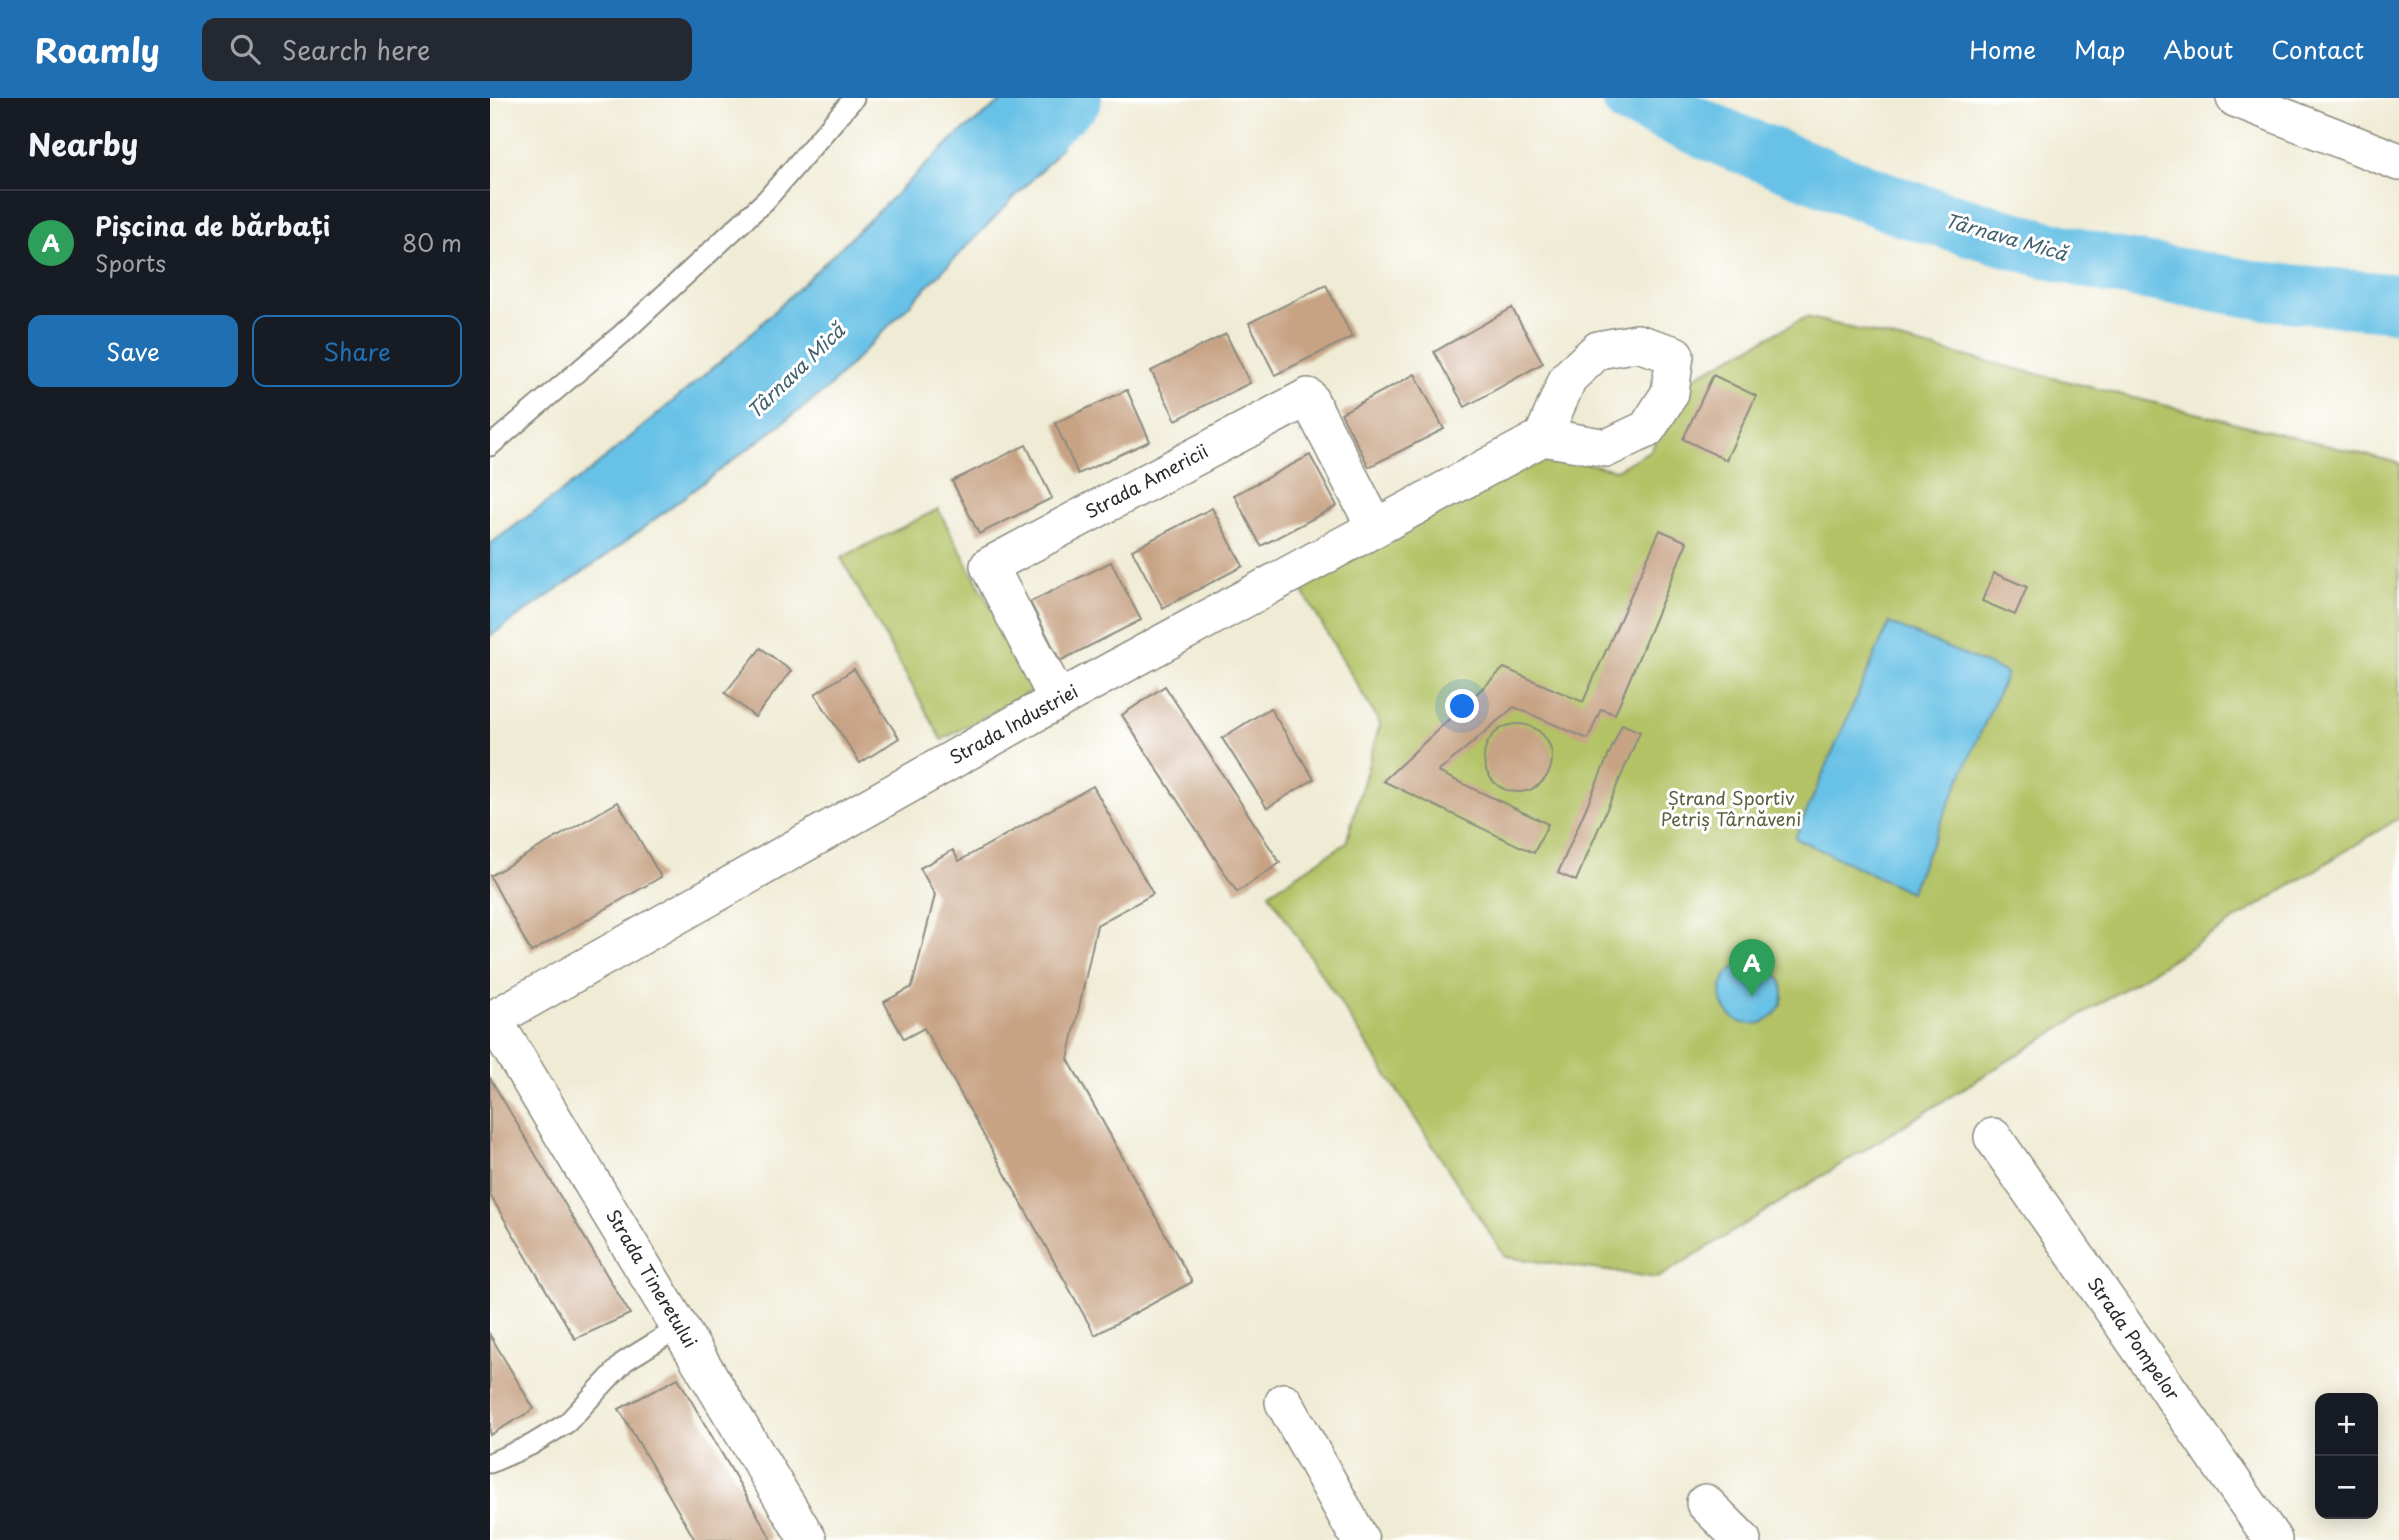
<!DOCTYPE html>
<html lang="en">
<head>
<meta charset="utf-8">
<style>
  body { margin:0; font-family:"Playpen Sans",sans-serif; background:#242831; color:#f1f3f6 }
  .controls { position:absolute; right:21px; bottom:21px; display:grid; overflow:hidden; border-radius:14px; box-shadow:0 4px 18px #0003 }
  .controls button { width:63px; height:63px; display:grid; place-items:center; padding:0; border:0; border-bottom:2px solid #363941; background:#171b24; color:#f1f3f6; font:35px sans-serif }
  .you { position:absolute; left:973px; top:609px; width:24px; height:24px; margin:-18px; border:5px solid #fff; border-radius:50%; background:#1a73e8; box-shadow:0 0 0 10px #1a73e833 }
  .badge { display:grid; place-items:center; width:46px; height:46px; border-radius:50%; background:#1f6fb2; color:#fff; font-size:23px; font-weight:700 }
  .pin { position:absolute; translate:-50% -58px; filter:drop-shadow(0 2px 4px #0008) }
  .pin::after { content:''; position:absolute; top:37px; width:24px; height:21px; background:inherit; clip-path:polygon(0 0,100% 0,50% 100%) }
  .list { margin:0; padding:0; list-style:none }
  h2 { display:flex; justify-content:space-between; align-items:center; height:91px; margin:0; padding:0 28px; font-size:30px }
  h2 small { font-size:23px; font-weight:400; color:#9ea1a6 }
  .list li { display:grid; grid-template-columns:46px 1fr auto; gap:21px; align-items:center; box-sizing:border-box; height:105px; padding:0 28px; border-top:2px solid #363941 }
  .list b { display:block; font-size:26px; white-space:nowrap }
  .list p { margin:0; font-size:23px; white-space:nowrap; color:#9ea1a6 }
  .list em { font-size:23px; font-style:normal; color:#9ea1a6 }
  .actions { display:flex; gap:14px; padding:21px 28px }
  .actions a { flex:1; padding:16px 0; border:2px solid #1f6fb2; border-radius:14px; text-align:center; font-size:24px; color:#1f6fb2 }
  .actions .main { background:#1f6fb2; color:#fff }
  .icon { flex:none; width:38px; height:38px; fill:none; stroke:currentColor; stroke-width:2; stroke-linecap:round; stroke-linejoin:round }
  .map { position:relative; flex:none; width:1909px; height:1442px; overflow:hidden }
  header { display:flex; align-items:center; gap:42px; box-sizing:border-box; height:98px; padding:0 35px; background:#1f6fb2; color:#fff }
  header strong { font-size:33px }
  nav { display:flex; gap:38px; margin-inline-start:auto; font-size:24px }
  .search { width:490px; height:63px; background:#242831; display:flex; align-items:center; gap:18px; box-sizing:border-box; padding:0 24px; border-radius:14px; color:#9ea1a6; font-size:26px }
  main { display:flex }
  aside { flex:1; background:#171b24 }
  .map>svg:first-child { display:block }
  .green { fill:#b2c265; stroke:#6e7648; stroke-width:2 }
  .water { fill:#68c1e6; stroke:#4a7688; stroke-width:2 }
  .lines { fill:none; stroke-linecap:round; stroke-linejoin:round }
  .river { stroke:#68c1e6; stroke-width:58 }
  .building { fill:#c7a384 }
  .lane-casing { stroke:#8d8b80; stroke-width:23 }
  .street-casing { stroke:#8d8b80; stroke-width:40 }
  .lane { stroke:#fff; stroke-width:19 }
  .street { stroke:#fff; stroke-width:37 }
  .labels { text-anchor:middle; stroke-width:6; stroke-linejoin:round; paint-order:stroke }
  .street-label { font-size:18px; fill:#2b2b2b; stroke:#fff }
  .park-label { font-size:18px; fill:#5a603f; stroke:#fff }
  .water-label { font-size:19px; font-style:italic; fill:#40606c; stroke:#fff }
</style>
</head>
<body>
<header>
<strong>Roamly</strong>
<div class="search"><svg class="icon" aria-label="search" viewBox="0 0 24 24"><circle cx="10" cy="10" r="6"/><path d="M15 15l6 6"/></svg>Search here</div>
<nav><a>Home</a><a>Map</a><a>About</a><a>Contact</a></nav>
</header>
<main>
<aside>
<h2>Nearby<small></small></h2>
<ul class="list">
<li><span class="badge" style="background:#2e9e5b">A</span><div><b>Pișcina de bărbați</b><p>Sports</p></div><em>80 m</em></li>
</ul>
<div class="actions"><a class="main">Save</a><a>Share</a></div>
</aside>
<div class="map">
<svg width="1909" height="1442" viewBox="0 0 1909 1442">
  <rect width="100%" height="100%" fill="#fff"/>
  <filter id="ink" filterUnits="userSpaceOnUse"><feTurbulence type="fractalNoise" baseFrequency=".0143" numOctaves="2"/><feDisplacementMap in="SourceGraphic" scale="14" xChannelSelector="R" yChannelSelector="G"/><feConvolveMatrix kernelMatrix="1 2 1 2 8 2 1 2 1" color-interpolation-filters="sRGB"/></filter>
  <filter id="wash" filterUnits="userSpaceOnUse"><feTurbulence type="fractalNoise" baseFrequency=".00686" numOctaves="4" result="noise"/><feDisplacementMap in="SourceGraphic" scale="28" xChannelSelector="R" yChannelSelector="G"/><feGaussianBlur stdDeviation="1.57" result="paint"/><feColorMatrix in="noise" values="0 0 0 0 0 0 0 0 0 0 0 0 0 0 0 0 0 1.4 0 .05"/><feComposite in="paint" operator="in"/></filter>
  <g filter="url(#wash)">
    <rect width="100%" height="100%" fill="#efebd4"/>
    <g class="green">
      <polygon points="1316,219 1909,365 1909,720 1168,1180 1015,1159 779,795 856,745 890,626 802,475 1031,351 1126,372 1161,352 1202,280"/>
      <polygon points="448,411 545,591 452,642 351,460"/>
    </g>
    <g class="water">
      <polygon points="516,0 571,0 591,20 561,62 336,292 116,458 0,538 0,446 100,373 244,252 465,39"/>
      <polygon points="1399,525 1517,575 1420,794 1305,740"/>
      <circle cx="1262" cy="895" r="31"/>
    </g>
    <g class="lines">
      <g class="river">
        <polyline points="1141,0 1247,45 1414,110 1552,150 1624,168 1775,193 1909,205"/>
        <polyline points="518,59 531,45 583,0"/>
      </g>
    </g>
    <g id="blocks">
      <g class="building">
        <polygon points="836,187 862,239 785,277 759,225"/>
        <polygon points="1022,210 1053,265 975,309 944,254"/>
        <polygon points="736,236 760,285 686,322 661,273"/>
        <polygon points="925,276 954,331 879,369 851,315"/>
        <polygon points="1223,277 1266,298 1236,362 1193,341"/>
        <polygon points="637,292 660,343 588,376 565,325"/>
        <polygon points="536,347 562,400 489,436 462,383"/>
        <polygon points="820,357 847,408 771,448 744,397"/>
        <polygon points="722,410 753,468 673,510 642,452"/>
        <polygon points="1170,432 1197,444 1125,616 1111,611 1098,641 1024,609 948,674 1058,726 1044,755 893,683 1014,570 1093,604"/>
        <polygon points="621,464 651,522 570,563 540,504"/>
        <polygon points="1504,475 1537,489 1525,517 1492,503"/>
        <polygon points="271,550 301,573 265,619 235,595"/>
        <polygon points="364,571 409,640 370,665 325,596"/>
        <polygon points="675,588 790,765 747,794 632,617"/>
        <polygon points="780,610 824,681 777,710 732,640"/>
        <circle cx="1028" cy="660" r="34"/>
        <polygon points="1132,626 1150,634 1086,783 1068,775"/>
        <polygon points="603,688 663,796 607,827 578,961 702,1184 605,1237 434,930 414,941 394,904 422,889 445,797 430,770 463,752 469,763"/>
        <polygon points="128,704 171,779 41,854 0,778"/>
        <polygon points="0,980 140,1216 85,1241 0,1097"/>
        <polygon points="0,1237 44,1311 0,1337"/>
        <polygon points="188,1280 282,1442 205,1442 129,1311"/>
      </g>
    </g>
  </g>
  <g filter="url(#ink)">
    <use href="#blocks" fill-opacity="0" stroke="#8d8b80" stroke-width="2"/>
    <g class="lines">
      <g class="lane-casing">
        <g id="lane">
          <polyline points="0,348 132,236 276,102 364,0"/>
          <polyline points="0,1365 41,1347 77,1325 135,1263 190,1229"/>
        </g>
      </g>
      <g class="street-casing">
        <g id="street">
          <polyline points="1745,0 1909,64"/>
          <polyline points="568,602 499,468 818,299 885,429"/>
          <polyline points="3,921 318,1442"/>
          <polyline points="0,923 568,602 1053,339 1078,280 1108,252 1147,245 1185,257 1180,295 1157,331 1117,350 1053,339"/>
          <polyline points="1503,1039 1783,1442"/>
          <polyline points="794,1304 870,1442"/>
          <polyline points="1215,1405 1252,1442"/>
        </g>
      </g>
      <use href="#lane" class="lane"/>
      <use href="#street" class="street"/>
    </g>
  </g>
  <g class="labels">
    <g class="street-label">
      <text transform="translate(657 384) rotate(-28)" y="6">Strada Americii</text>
      <text transform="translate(524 627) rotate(-29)" y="6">Strada Industriei</text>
      <text transform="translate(161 1181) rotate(59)" y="6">Strada Tineretului</text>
      <text transform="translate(1643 1241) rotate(55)" y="6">Strada Pompelor</text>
    </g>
    <g class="park-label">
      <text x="1241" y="707">Ștrand Sportiv<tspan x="1241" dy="21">Petriș Târnăveni</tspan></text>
    </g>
    <g class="water-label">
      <text transform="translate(1516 139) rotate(16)" y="7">Târnava Mică</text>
      <text transform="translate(306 273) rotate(-44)" y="7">Târnava Mică</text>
    </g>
  </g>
</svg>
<div class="controls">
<button>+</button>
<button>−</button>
</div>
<div class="you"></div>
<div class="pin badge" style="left:1262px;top:899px;background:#2e9e5b">A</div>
</div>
</main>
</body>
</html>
